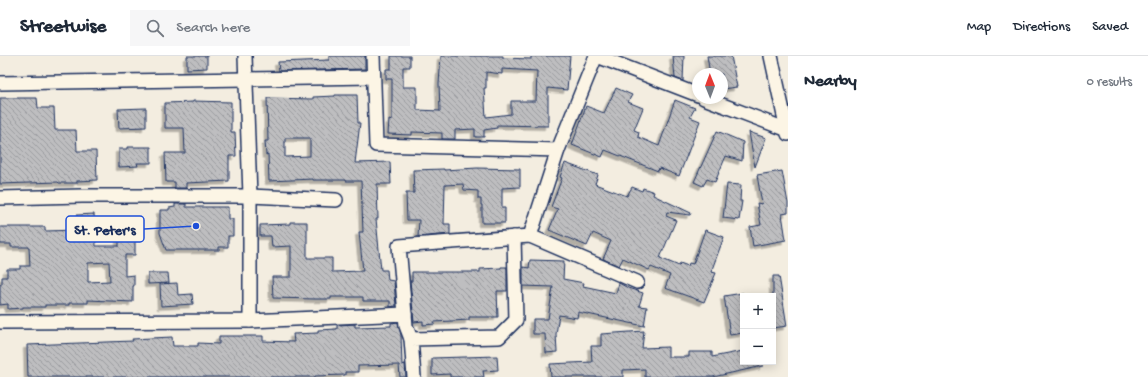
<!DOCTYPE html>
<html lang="en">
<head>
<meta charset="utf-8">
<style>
  body { margin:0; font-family:"Gochi Hand",sans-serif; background:#f6f6f7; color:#1f2937 }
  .controls { position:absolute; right:12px; bottom:12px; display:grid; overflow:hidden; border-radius:0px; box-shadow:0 2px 10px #0003 }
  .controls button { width:36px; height:36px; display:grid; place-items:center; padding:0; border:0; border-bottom:1px solid #e0e1e3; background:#fff; color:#1f2937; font:20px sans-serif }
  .compass { position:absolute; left:692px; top:12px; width:36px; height:36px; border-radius:50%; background:#fff; box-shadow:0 2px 10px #0003; rotate:359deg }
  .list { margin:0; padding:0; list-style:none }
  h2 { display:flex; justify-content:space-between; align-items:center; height:52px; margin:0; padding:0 16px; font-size:17px }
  h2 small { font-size:13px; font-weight:400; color:#747a83 }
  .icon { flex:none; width:22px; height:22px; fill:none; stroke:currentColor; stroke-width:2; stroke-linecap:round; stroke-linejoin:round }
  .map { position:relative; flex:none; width:788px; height:321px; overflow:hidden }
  header { display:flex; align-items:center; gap:24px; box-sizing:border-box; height:56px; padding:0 20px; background:#fff; border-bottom:1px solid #e0e1e3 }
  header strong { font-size:19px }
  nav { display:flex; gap:22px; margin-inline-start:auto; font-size:14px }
  .search { width:280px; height:36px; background:#f6f6f7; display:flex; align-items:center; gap:10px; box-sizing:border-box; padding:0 14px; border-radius:0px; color:#747a83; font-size:15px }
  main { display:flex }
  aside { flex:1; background:#fff }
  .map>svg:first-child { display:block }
  .building { fill:url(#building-back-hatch); stroke:#1b2f5e; fill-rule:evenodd; filter:url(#shadow) }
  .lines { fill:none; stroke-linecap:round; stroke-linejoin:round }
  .minor-casing { stroke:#1b2f5e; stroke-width:16 }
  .minor { stroke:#fcf5e5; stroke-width:13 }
  .leader { fill:none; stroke:#1d4ed8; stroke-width:1.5 }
  .callout-dot { fill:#1d4ed8; stroke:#fcf5e5; stroke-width:1.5 }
  .callout { fill:#fcf5e5; stroke:#1d4ed8; stroke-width:1.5 }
  .callout-label { font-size:14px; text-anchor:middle; font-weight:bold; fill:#1b2f5e }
</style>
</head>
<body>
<header>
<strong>Streetwise</strong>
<div class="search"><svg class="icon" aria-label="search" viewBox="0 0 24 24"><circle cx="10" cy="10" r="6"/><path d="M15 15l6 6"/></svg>Search here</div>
<nav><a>Map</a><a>Directions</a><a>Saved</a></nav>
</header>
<main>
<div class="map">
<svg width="788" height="321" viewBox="0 0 788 321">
  <defs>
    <pattern id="building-back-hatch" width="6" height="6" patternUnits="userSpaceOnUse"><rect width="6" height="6" fill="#bebec0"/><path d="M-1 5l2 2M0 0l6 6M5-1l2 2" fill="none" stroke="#9a9b9f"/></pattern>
    <filter id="shadow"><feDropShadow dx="-3.5" dy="3.5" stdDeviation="0" flood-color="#0004"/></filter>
  </defs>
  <rect width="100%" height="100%" fill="#f3ede0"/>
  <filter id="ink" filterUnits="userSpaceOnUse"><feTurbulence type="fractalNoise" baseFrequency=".025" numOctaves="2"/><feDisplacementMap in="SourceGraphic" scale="8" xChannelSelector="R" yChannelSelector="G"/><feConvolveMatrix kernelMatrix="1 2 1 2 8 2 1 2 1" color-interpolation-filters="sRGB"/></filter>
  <g filter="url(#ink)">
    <g class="building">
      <polygon points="187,0 207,0 207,12 187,13"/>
      <polygon points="329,0 365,0 365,13 279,15 278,6 329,4"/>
      <path d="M 391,0 L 410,0 L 410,11 L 403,11 L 403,31 L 417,31 L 417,54 L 440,55 L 439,28 L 441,0 L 503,0 L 503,2 L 531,3 L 531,0 L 570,0 L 567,34 L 548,32 L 548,70 L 497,69 L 497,72 L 484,74 L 484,81 L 475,81 L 475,73 L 455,74 L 455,83 L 442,83 L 442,77 L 412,76 L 412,79 L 388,78 L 389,64 L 392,65 L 392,23 L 386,23 L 386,13 L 391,13 ZM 502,13 L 537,15 L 536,45 L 511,45 L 511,58 L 486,61 L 484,32 L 486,32 L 486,16 L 502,18 Z"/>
      <polygon points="673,0 684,0 683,25 675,22"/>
      <polygon points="707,0 731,0 737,31 722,33 722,18 710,18"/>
      <polygon points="616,32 632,39 628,46 643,52 634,74 639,76 638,81 659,90 675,44 695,52 690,61 700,65 679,120 659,112 658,115 605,94 602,101 572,89 586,50 604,57"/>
      <path d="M 335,39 L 357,39 L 358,67 L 360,67 L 355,107 L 390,106 L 391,128 L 377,128 L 378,163 L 376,163 L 381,214 L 387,214 L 388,224 L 394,225 L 396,250 L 390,251 L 390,245 L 363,245 L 363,241 L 331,241 L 331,243 L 315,243 L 273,242 L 272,221 L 291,221 L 291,190 L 272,191 L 271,180 L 260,180 L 260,169 L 290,168 L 290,166 L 307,166 L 307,202 L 332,202 L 332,216 L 363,215 L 359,176 L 363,176 L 361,125 L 346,125 L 346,124 L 313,124 L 313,123 L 269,125 L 268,98 L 266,99 L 265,85 L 268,85 L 267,42 L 313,43 L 313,41 L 335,40 ZM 285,82 L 310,82 L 310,100 L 285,101 Z"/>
      <polygon points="0,42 37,42 38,52 54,52 55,74 76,74 77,95 96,95 97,124 77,125 77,127 59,127 58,126 0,128"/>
      <polygon points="193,45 231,46 231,76 235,76 236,100 229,100 229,125 186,127 186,132 175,132 175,126 166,126 165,97 185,97 184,72 165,72 165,47 193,46"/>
      <polygon points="146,52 146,71 119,72 118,53"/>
      <polygon points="717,75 743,86 742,105 726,100 715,126 707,123 703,130 694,126"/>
      <polygon points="749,76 766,82 755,111"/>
      <polygon points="127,91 151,91 151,107 137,107 138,110 119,111 119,93 127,93"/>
      <polygon points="565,107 598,119 595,128 627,140 632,131 642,135 643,132 654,136 653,139 691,157 690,159 667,156 666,160 676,164 660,202 679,210 680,207 688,210 689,207 693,208 705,174 724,181 711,216 716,217 704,246 665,232 670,219 651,211 649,214 623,202 619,210 603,203 611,185 593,177 587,190 549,174 558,153 551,151 562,122 560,121"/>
      <polygon points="477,112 520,113 520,131 502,132 502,152 505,152 505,167 482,167 482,149 481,149 481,143 478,143 478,135 464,134 463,128 445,129 444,168 450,168 450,178 418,181 419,164 407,164 406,137 414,137 413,114 444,113 444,114"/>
      <polygon points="782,115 788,147 788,157 782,158 786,184 753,190 750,171 761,169 757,147 762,148 757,119"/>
      <polygon points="727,128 741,129 740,145 742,145 739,164 723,162"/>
      <polygon points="175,148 186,148 186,151 228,151 228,163 233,163 233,180 228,180 228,191 219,191 219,194 166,194 160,177 160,154 169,154 169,152 175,151"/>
      <path d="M 94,158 L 96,190 L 119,190 L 119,170 L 135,170 L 135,199 L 125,199 L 125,220 L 134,219 L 134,230 L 133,230 L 133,246 L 88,244 L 88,247 L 69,247 L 69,249 L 45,249 L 45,251 L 23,251 L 23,252 L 8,253 L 8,248 L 0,249 L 0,228 L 2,228 L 2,221 L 7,221 L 7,213 L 20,213 L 20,210 L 30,210 L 29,191 L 11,191 L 11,188 L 0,188 L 0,171 L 45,171 L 45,175 L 77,174 L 77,159 ZM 109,206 L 110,225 L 88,226 L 88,207 Z"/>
      <polygon points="530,204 564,205 563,223 584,227 583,230 616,237 619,227 628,232 643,237 639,250 647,251 644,270 578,256 577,262 559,259 556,278 557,296 546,297 545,278 533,278 533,263 548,263 553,231 523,230 523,211 529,212"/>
      <polygon points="501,211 507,211 507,235 497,235 498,261 469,261 469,264 434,266 435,268 423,269 423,265 414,266 410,225 412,225 412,216 480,216 480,213 501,212"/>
      <polygon points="148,217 168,217 169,227 148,228"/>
      <polygon points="773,220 779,220 787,270 773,272"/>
      <polygon points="177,227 178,239 192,238 193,248 161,250 160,228"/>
      <polygon points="743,237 743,277 730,279 724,240"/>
      <polygon points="398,266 401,279 402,309 405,308 406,321 400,321 399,309 358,310 358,316 345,316 345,319 315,320 315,321 28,321 27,289 133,285 132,283 172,281 173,290 198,290 198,287 219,288 219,280 263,280 263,285 294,286 293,278 318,277 318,274 337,273 337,269 355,268 355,271 391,270 391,267"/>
      <polygon points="644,275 642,292 668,291 668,301 689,301 689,296 712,296 712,301 743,295 743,306 763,306 763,310 713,321 645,321 645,313 623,314 623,321 551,321 550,308 592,306 591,290 601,290 601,278"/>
      <polygon points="497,300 498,314 483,315 484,321 450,321 450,318 432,319 432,302"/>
    </g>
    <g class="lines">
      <g class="minor-casing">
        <g id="minor">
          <polyline points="245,0 250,140 250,265"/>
          <polyline points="373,0 376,89 558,94"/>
          <polyline points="597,0 698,39"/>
          <polyline points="771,0 788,78"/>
          <polyline points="0,27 373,21"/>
          <polyline points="704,42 788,74"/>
          <polyline points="0,142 82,140 250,140 336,144"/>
          <polyline points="530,180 637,226"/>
          <polyline points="405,258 399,190 530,180 558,94 596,0"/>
          <polyline points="0,266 250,265 405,258 406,270 411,283"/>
          <polyline points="414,321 411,283 499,281 516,264 514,181"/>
        </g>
      </g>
      <use href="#minor" class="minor"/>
    </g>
  </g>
  <path class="leader" d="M196 170L144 173"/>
  <circle class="callout-dot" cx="196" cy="170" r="4"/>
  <rect class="callout" x="66" y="160" width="78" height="26" rx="4"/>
  <g class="callout-label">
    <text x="105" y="178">St. Peter's</text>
  </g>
</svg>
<div class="controls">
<button>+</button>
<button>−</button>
</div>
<svg class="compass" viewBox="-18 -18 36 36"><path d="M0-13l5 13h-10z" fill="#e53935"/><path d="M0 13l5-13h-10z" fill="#747a83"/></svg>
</div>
<aside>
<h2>Nearby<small>0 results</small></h2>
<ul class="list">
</ul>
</aside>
</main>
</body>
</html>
